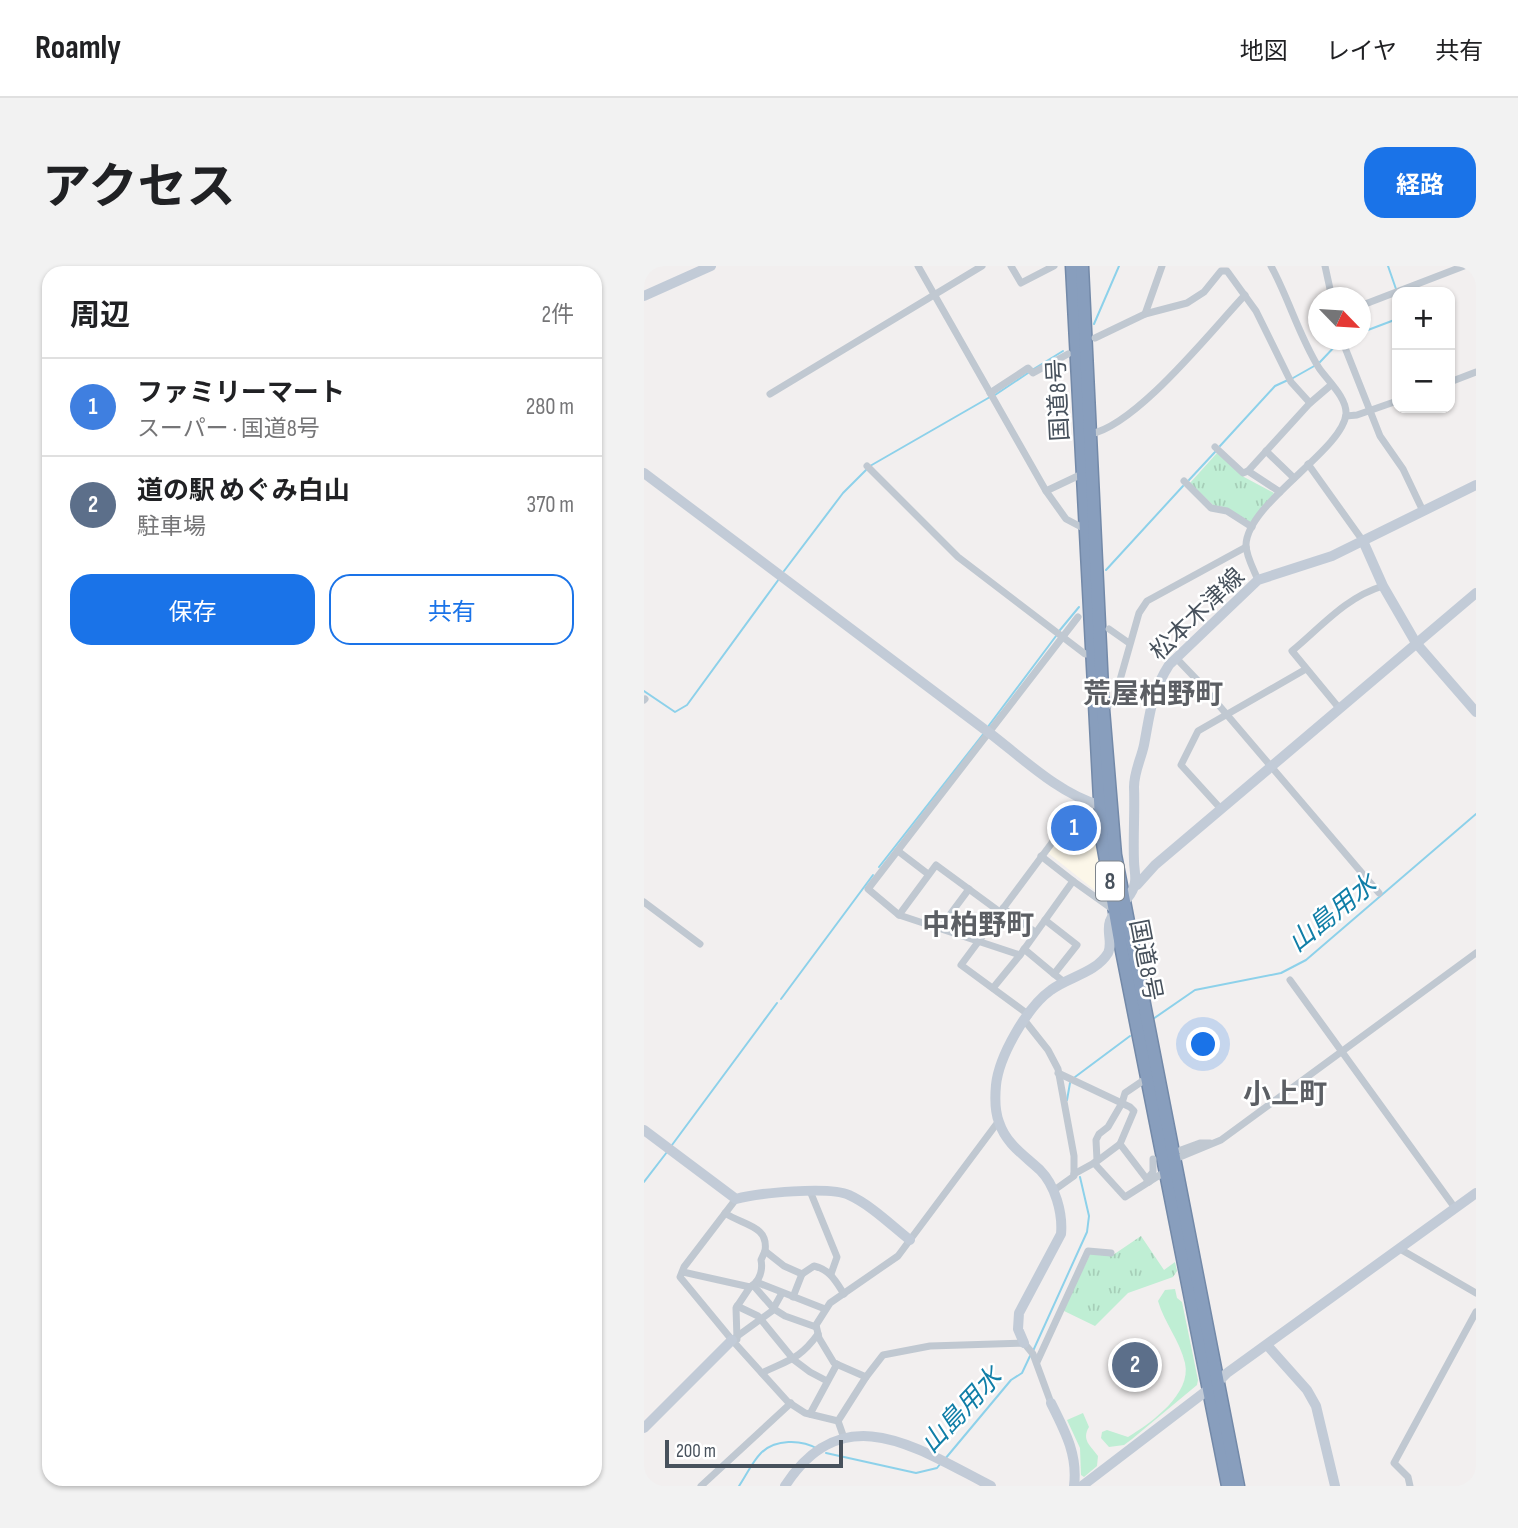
<!DOCTYPE html>
<html lang="ja">
<head>
<meta charset="utf-8">
<style>
  body { margin:0; font-family:"Sofia Sans Condensed","Noto Sans JP",sans-serif; background:#f2f2f2; color:#202124 }
  .controls { position:absolute; right:21px; top:21px; display:grid; overflow:hidden; border-radius:14px; box-shadow:0 2px 5px #0004 }
  .controls button { width:63px; height:63px; display:grid; place-items:center; padding:0; border:0; border-bottom:2px solid #e0e0e0; background:#fff; color:#202124; font:35px sans-serif }
  .compass { position:absolute; left:664px; top:21px; width:63px; height:63px; border-radius:50%; background:#fff; box-shadow:0 2px 5px #0004; rotate:115deg }
  .scale { position:absolute; left:21px; bottom:18px; width:178px; box-sizing:border-box; padding-left:7px; border:4px solid #47515c; border-top:0; font-size:19px; line-height:24px; white-space:nowrap; color:#47515c; -webkit-text-stroke:5px #fff; paint-order:stroke }
  .you { position:absolute; left:560px; top:779px; width:24px; height:24px; margin:-18px; border:5px solid #fff; border-radius:50%; background:#1a73e8; box-shadow:0 0 0 10px #1a73e833 }
  .badge { display:grid; place-items:center; width:46px; height:46px; border-radius:50%; background:#1a73e8; color:#fff; font-size:23px; font-weight:700 }
  .pin { position:absolute; translate:-50% -50%; border:4px solid #fff; box-shadow:0 2px 7px #0006 }
  .list { margin:0; padding:0; list-style:none }
  h2 { display:flex; justify-content:space-between; align-items:center; height:91px; margin:0; padding:0 28px; font-size:30px }
  h2 small { font-size:23px; font-weight:400; color:#757577 }
  .list li { display:grid; grid-template-columns:46px 1fr auto; gap:21px; align-items:center; box-sizing:border-box; height:98px; padding:0 28px; border-top:2px solid #e0e0e0 }
  .list b { display:block; font-size:26px; white-space:nowrap }
  .list p { margin:0; font-size:23px; white-space:nowrap; color:#757577 }
  .list em { font-size:23px; font-style:normal; color:#757577 }
  .actions { display:flex; gap:14px; padding:21px 28px }
  .actions a { flex:1; padding:16px 0; border:2px solid #1a73e8; border-radius:21px; text-align:center; font-size:24px; color:#1a73e8 }
  .actions .main { background:#1a73e8; color:#fff }
  .map { position:relative; flex:none; width:832px; height:1220px; overflow:hidden; border-radius:21px }
  header { display:flex; align-items:center; gap:42px; box-sizing:border-box; height:98px; padding:0 35px; background:#fff; border-bottom:2px solid #e0e0e0 }
  header strong { font-size:33px }
  nav { display:flex; gap:38px; margin-inline-start:auto; font-size:24px }
  .intro { display:flex; align-items:center; justify-content:space-between; box-sizing:border-box; height:168px; padding:0 42px }
  h1 { margin:0; font-size:49px }
  .button { padding:18px 32px; border-radius:21px; background:#1a73e8; color:#fff; font-size:24px; font-weight:700 }
  main { display:flex; gap:42px; padding:0 42px }
  aside { flex:1; background:#fff; border-radius:21px; box-shadow:0 2px 5px #0004 }
  .map>svg:first-child { display:block }
  .commercial { fill:#fcf7e9 }
  .grass { fill:#bfeed4 }
  .park { fill:url(#park-tufts) }
  .lines { fill:none; stroke-linecap:round; stroke-linejoin:round }
  .stream { stroke:#8dd1ea; stroke-width:2 }
  .highway-casing { stroke:#7389a8; stroke-width:15 }
  .street { stroke:#c0c8d1; stroke-width:7 }
  .secondary { stroke:#c2cbd7; stroke-width:10 }
  .highway { stroke:#889ebd; stroke-width:12 }
  .labels { text-anchor:middle; stroke-width:5; stroke-linejoin:round; paint-order:stroke }
  .shield { fill:#fff; stroke:#7e858d; stroke-width:2 }
  .shield-label { font-size:23px; font-weight:bold; fill:#47515c }
  .street-label { font-size:24px; fill:#47515c; stroke:#fff }
  .water-label { font-size:26px; font-style:italic; fill:#107ea7; stroke:#fff }
  .quarter-label { font-size:28px; font-weight:bold; fill:#5c5f64; stroke:#fff }
</style>
</head>
<body>
<header>
<strong>Roamly</strong>
<nav><a>地図</a><a>レイヤ</a><a>共有</a></nav>
</header>
<div class="intro"><h1>アクセス</h1><a class="button">経路</a></div>
<main>
<aside>
<h2>周辺<small>2件</small></h2>
<ul class="list">
<li><span class="badge" style="background:#3f7fe0">1</span><div><b>ファミリーマート</b><p>スーパー · 国道8号</p></div><em>280 m</em></li>
<li><span class="badge" style="background:#5c6f8a">2</span><div><b>道の駅 めぐみ白山</b><p>駐車場</p></div><em>370 m</em></li>
</ul>
<div class="actions"><a class="main">保存</a><a>共有</a></div>
</aside>
<div class="map">
<svg width="832" height="1220" viewBox="0 0 832 1220">
  <defs>
    <pattern id="park-tufts" width="24" height="20" patternUnits="userSpaceOnUse" patternTransform="scale(1.75)"><rect width="24" height="20" fill="#bfeed4"/><path d="M3 7l-1-3M5 7V3M7 7l1-3M15 17l-1-3M17 17v-4M19 17l1-3" fill="none" stroke="#a6ceb8"/></pattern>
  </defs>
  <rect width="100%" height="100%" fill="#f2efef"/>
  <polygon class="commercial" points="440,540 452,543 463,634 404,587"/>
  <g class="grass">
    <path d="M 531,1023 L 533,1032 L 538,1036 L 554,1114 L 553,1119 L 488,1173 L 480,1179 L 465,1181 L 457,1172 L 458,1166 L 463,1164 L 484,1171 C 507,1157 548,1128 541,1097 C 536,1075 520,1056 514,1035 L 521,1024 Z"/>
    <path d="M 439,1147 L 445,1161 C 437,1174 447,1180 454,1190 L 453,1200 L 440,1211 L 437,1209 L 436,1182 L 423,1154 Z"/>
  </g>
  <g class="park">
    <polygon points="573,187 600,211 630,227 606,257 576,240 570,240 546,217"/>
    <polygon points="497,970 520,1004 531,996 533,1005 529,1011 484,1027 451,1060 418,1044 447,987 469,989"/>
  </g>
  <g class="lines">
    <g class="stream">
      <polyline points="744,0 752,23"/>
      <polyline points="450,58 475,0"/>
      <polyline points="716,67 753,53"/>
      <polyline points="676,96 695,76"/>
      <polyline points="388,104 419,85"/>
      <polyline points="649,112 672,99"/>
      <polyline points="351,129 384,107"/>
      <polyline points="576,180 631,120 644,114"/>
      <polyline points="226,200 346,131"/>
      <polyline points="545,214 571,186"/>
      <polyline points="462,304 539,220"/>
      <polyline points="140,305 199,227 222,204"/>
      <polyline points="416,364 435,341"/>
      <polyline points="0,425 31,446 43,439 135,313"/>
      <polyline points="343,462 412,370"/>
      <polyline points="235,601 340,467"/>
      <polyline points="137,733 229,609"/>
      <polyline points="509,753 551,724 637,707 662,694 832,548"/>
      <polyline points="431,811 486,770"/>
      <polyline points="423,834 426,817"/>
      <polyline points="28,879 133,737"/>
      <polyline points="0,916 23,886"/>
      <polyline points="389,1085 443,966 445,950 436,911"/>
      <polyline points="182,1187 272,1207 293,1202 297,1197"/>
      <polyline points="301,1193 367,1114 378,1107 386,1090"/>
      <path d="M 95,1220 C 102,1210 108,1196 117,1187 C 131,1173 157,1173 174,1183"/>
    </g>
    <g class="highway-casing">
      <g id="highway">
        <polyline points="428,0 458,572 477,680 584,1220"/>
        <polyline points="438,0 459,443 471,589 594,1220"/>
      </g>
    </g>
    <g class="street">
      <polyline points="274,0 402,225 422,253 441,263"/>
      <polyline points="367,0 377,17 410,0"/>
      <polyline points="681,0 688,32"/>
      <polyline points="716,40 820,0"/>
      <polyline points="501,48 518,0"/>
      <polyline points="451,72 501,48 543,37 560,26 577,5 583,5 612,45 647,116 666,137 687,119"/>
      <polyline points="698,74 736,170 759,203 779,245"/>
      <polyline points="806,116 832,106"/>
      <polyline points="346,127 384,102 389,107 424,88"/>
      <polyline points="126,128 338,0"/>
      <polyline points="702,150 713,149 753,135"/>
      <path d="M 446,168 C 492,160 567,65 601,29"/>
      <polyline points="571,181 599,207 604,205"/>
      <polyline points="622,185 650,212"/>
      <polyline points="664,198 719,275"/>
      <polyline points="223,200 314,291 441,388 447,388"/>
      <polyline points="540,215 567,242 583,245 608,261"/>
      <polyline points="402,225 438,208"/>
      <polyline points="636,226 604,205 666,137"/>
      <path d="M 614,314 C 610,304 602,290 602,279 C 603,237 699,184 702,148 C 703,132 684,115 675,102 C 655,70 645,33 627,0"/>
      <polyline points="434,351 224,623 255,649 376,689 429,615 471,645"/>
      <polyline points="465,363 485,377"/>
      <polyline points="533,393 555,416 735,627"/>
      <polyline points="0,434 1,433"/>
      <path d="M 695,442 L 648,385 C 677,361 702,331 739,320"/>
      <polyline points="459,443 470,435 495,347 503,335 602,281"/>
      <polyline points="577,543 537,499 554,465 662,403"/>
      <polyline points="254,585 284,608"/>
      <polyline points="397,590 429,615"/>
      <polyline points="0,636 56,678"/>
      <polyline points="359,642 391,666"/>
      <polyline points="255,649 292,599 356,646"/>
      <polyline points="401,654 433,679 410,708 420,716"/>
      <polyline points="296,662 325,623"/>
      <polyline points="380,683 410,708"/>
      <polyline points="646,714 811,942"/>
      <polyline points="349,722 376,689"/>
      <polyline points="385,749 317,699 439,535"/>
      <polyline points="381,755 404,784 414,803 430,890 430,910 409,925"/>
      <polyline points="414,807 486,841 490,845 476,878 505,916"/>
      <polyline points="537,884 556,877 566,877"/>
      <polyline points="531,893 577,874 832,687"/>
      <polyline points="452,896 476,878"/>
      <polyline points="450,897 453,894 452,874 455,868 464,861 478,837 481,827 503,812"/>
      <polyline points="430,908 450,897 481,931 522,905"/>
      <polyline points="503,913 509,906 509,893"/>
      <polyline points="166,925 193,991 187,1008"/>
      <polyline points="92,933 40,1001 36,1011 88,1074 144,1136 161,1147 194,1155"/>
      <path d="M 81,947 C 98,959 125,959 121,985 L 140,1000 L 158,1008 L 170,1000 C 186,1004 191,1014 200,1028"/>
      <polyline points="756,983 832,1027"/>
      <path d="M 39,1006 L 106,1021 C 116,1016 119,1003 117,994 L 121,985"/>
      <polyline points="112,1016 181,1043"/>
      <polyline points="109,1019 130,1043 141,1050 172,1061"/>
      <polyline points="149,1031 158,1008"/>
      <polyline points="93,1040 114,1050 150,1094 166,1106 183,1115"/>
      <polyline points="93,1073 92,1042 106,1021"/>
      <polyline points="88,1074 128,1045 138,1027"/>
      <polyline points="393,1096 444,985 467,987"/>
      <path d="M 118,1107 C 144,1094 155,1094 174,1068"/>
      <polyline points="222,1111 190,1097 175,1072 172,1059 186,1037 254,990 354,856"/>
      <polyline points="166,1148 193,1098"/>
      <polyline points="194,1155 222,1111 239,1089 286,1080 380,1077 389,1088 407,1137"/>
      <polyline points="194,1155 200,1172"/>
      <polyline points="57,1220 147,1137"/>
      <polyline points="766,1220 764,1211 750,1197 832,1046"/>
    </g>
    <g class="secondary">
      <polyline points="0,30 67,0"/>
      <polyline points="0,207 340,463"/>
      <polyline points="719,275 739,320 772,377 832,446"/>
      <path d="M 343,465 C 376,490 415,528 455,539"/>
      <polyline points="493,619 511,599 832,327"/>
      <path d="M 0,864 L 92,933 C 113,927 186,920 205,929 C 227,939 247,959 266,974"/>
      <path d="M 380,1077 L 374,1063 L 375,1047 L 417,968 C 419,947 411,919 396,904 C 380,889 362,878 355,856 C 351,846 351,830 352,819 C 355,790 383,741 407,724 C 424,711 452,707 464,687 C 469,677 462,666 466,655 C 471,640 489,633 491,616 C 492,609 490,602 490,595 C 489,570 491,545 490,521 C 490,506 497,493 500,479 C 506,448 507,427 525,399 L 614,314 L 688,290 L 832,219"/>
      <polyline points="623,1079 663,1124 672,1140 691,1220"/>
      <path d="M 407,1137 C 421,1165 434,1189 430,1220"/>
      <polyline points="0,1162 88,1074"/>
      <path d="M 141,1220 C 200,1129 274,1183 347,1220"/>
      <polyline points="438,1220 574,1116 583,1107 832,927"/>
    </g>
    <use href="#highway" class="highway"/>
  </g>
  <g class="labels">
    <rect class="shield" x="452" y="595.5" width="28" height="39" rx="5"/>
    <g class="shield-label">
      <text x="466" y="623">8</text>
    </g>
    <g class="street-label">
      <text transform="translate(414 134) rotate(-93)" y="8">国道8号</text>
      <text transform="translate(553 348) rotate(-44)" y="8">松本木津線</text>
      <text transform="translate(502 694) rotate(79)" y="8">国道8号</text>
    </g>
    <g class="water-label">
      <text transform="translate(688 647) rotate(-39)" y="9">山島用水</text>
      <text transform="translate(317 1144) rotate(-47)" y="9">山島用水</text>
    </g>
    <g class="quarter-label">
      <text x="509" y="437">荒屋柏野町</text>
      <text x="334" y="668">中柏野町</text>
      <text x="641" y="837">小上町</text>
    </g>
  </g>
</svg>
<div class="controls">
<button>+</button>
<button>−</button>
</div>
<svg class="compass" viewBox="-18 -18 36 36"><path d="M0-13l5 13h-10z" fill="#e53935"/><path d="M0 13l5-13h-10z" fill="#757577"/></svg>
<div class="scale">200 m</div>
<div class="you"></div>
<div class="pin badge" style="left:430px;top:562px;background:#3f7fe0">1</div>
<div class="pin badge" style="left:491px;top:1099px;background:#5c6f8a">2</div>
</div>
</main>
</body>
</html>
